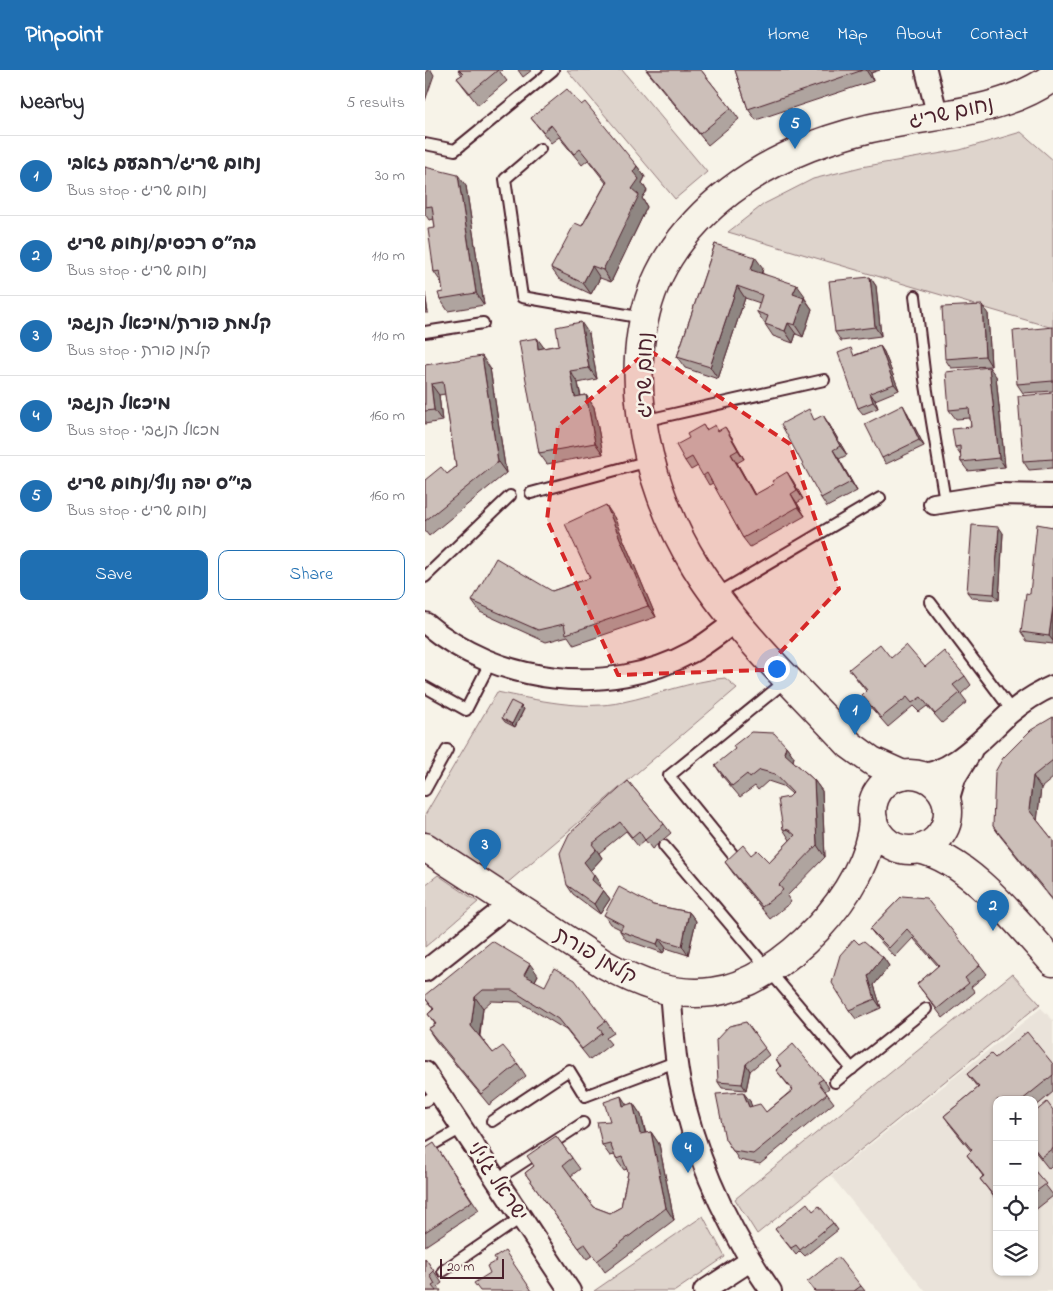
<!DOCTYPE html>
<html lang="en">
<head>
<meta charset="utf-8">
<style>
  body { margin:0; font-family:"Indie Flower","Playpen Sans Hebrew",sans-serif; background:#f2f2f3; color:#2b2b33 }
  .controls { position:absolute; right:15px; bottom:15px; display:grid; overflow:hidden; border-radius:10px; box-shadow:0 1px 4px #0004 }
  .controls button { width:45px; height:45px; display:grid; place-items:center; padding:0; border:0; border-bottom:1px solid #e1e1e2; background:#fff; color:#2b2b33; font:25px sans-serif }
  .scale { position:absolute; left:15px; bottom:12px; width:64px; box-sizing:border-box; padding-left:5px; border:2px solid #4a1f2b; border-top:0; font-size:14px; line-height:18px; white-space:nowrap; color:#4a1f2b; -webkit-text-stroke:4px #f7f3e8; paint-order:stroke }
  .you { position:absolute; left:351px; top:598px; width:18px; height:18px; margin:-12px; border:4px solid #fff; border-radius:50%; background:#1a73e8; box-shadow:0 0 0 8px #1a73e833 }
  .badge { display:grid; place-items:center; width:32px; height:32px; border-radius:50%; background:#1f6fb2; color:#fff; font-size:16px; font-weight:700 }
  .pin { position:absolute; translate:-50% -41px; filter:drop-shadow(0 1px 2px #0008) }
  .pin::after { content:''; position:absolute; top:26px; width:18px; height:15px; background:inherit; clip-path:polygon(0 0,100% 0,50% 100%) }
  .list { margin:0; padding:0; list-style:none }
  h2 { display:flex; justify-content:space-between; align-items:center; height:65px; margin:0; padding:0 20px; font-size:21px }
  h2 small { font-size:16px; font-weight:400; color:#7c7c81 }
  .list li { display:grid; grid-template-columns:32px 1fr auto; gap:15px; align-items:center; box-sizing:border-box; height:80px; padding:0 20px; border-top:1px solid #e1e1e2 }
  .list b { display:block; font-size:19px; white-space:nowrap }
  .list p { margin:0; font-size:16px; white-space:nowrap; color:#7c7c81 }
  .list em { font-size:16px; font-style:normal; color:#7c7c81 }
  .actions { display:flex; gap:10px; padding:15px 20px }
  .actions a { flex:1; padding:11px 0; border:1px solid #1f6fb2; border-radius:10px; text-align:center; font-size:18px; color:#1f6fb2 }
  .actions .main { background:#1f6fb2; color:#fff }
  .icon { flex:none; width:28px; height:28px; fill:none; stroke:currentColor; stroke-width:2; stroke-linecap:round; stroke-linejoin:round }
  .map { position:relative; flex:none; width:628px; height:1221px; overflow:hidden }
  header { display:flex; align-items:center; gap:30px; box-sizing:border-box; height:70px; padding:0 25px; background:#1f6fb2; color:#fff }
  header strong { font-size:24px }
  nav { display:flex; gap:28px; margin-inline-start:auto; font-size:18px }
  main { display:flex }
  aside { flex:1; background:#fff }
  .map>svg:first-child { display:block }
  .built { fill:#eae3da; fill-rule:evenodd }
  .green { fill:#ded4cc; stroke:#947a7c }
  .lines { fill:none; stroke-linecap:round; stroke-linejoin:round }
  .lane-casing { stroke:#4a1f2b; stroke-width:14 }
  .street-casing { stroke:#4a1f2b; stroke-width:24 }
  .secondary-casing { stroke:#4a1f2b; stroke-width:31 }
  .lane { stroke:#f7f3e8; stroke-width:10 }
  .street { stroke:#f7f3e8; stroke-width:20 }
  .secondary { stroke:#f7f3e8; stroke-width:28 }
  .wall { fill:#afa49f; stroke:#4a1f2b }
  .shaded-wall { fill:#8f8682; stroke:#4a1f2b }
  .building { fill:#ccbfb9; stroke:#4a1f2b }
  .marked { fill:#d62828; fill-opacity:0.2; stroke:#d62828; stroke-width:4; stroke-dasharray:10 6; stroke-linejoin:round }
  .labels { text-anchor:middle; stroke-width:5; stroke-linejoin:round; paint-order:stroke }
  .street-label { font-size:21px; fill:#4a1f2b; stroke:#f7f3e8 }
</style>
</head>
<body>
<header>
<strong>Pinpoint</strong>
<nav><a>Home</a><a>Map</a><a>About</a><a>Contact</a></nav>
</header>
<main>
<aside>
<h2>Nearby<small>5 results</small></h2>
<ul class="list">
<li><span class="badge">1</span><div><b>נחום שריג/רחבעם זאבי</b><p>Bus stop · נחום שריג</p></div><em>30 m</em></li>
<li><span class="badge">2</span><div><b>בה״ס רכסים/נחום שריג</b><p>Bus stop · נחום שריג</p></div><em>110 m</em></li>
<li><span class="badge">3</span><div><b>קלמת פורת/מיכאל הנגבי</b><p>Bus stop · קלמן פורת</p></div><em>110 m</em></li>
<li><span class="badge">4</span><div><b>מיכאל הנגבי</b><p>Bus stop · מכאל הנגבי</p></div><em>160 m</em></li>
<li><span class="badge">5</span><div><b>בי״ס יפה נוף/נחום שריג</b><p>Bus stop · נחום שריג</p></div><em>160 m</em></li>
</ul>
<div class="actions"><a class="main">Save</a><a>Share</a></div>
</aside>
<div class="map">
<svg width="628" height="1221" viewBox="0 0 628 1221">
  <rect width="100%" height="100%" fill="#f7f3e8"/>
  <filter id="ink" filterUnits="userSpaceOnUse"><feTurbulence type="fractalNoise" baseFrequency=".02" numOctaves="2"/><feDisplacementMap in="SourceGraphic" scale="10" xChannelSelector="R" yChannelSelector="G"/><feConvolveMatrix kernelMatrix="1 2 1 2 8 2 1 2 1" color-interpolation-filters="sRGB"/></filter>
  <g filter="url(#ink)">
    <path class="built" d="M 616,938 L 628,950 L 628,1221 L 500,1221 L 406,1106 ZM 572,1030 L 609,1030 L 609,1202 L 572,1202 Z"/>
    <g class="green">
      <polygon points="142,0 197,0 282,102 250,129"/>
      <polygon points="596,62 628,90 628,258 303,162 339,134 388,109 436,97 535,80"/>
      <path d="M 300,608 L 312,618 L 81,814 L 0,761 L 0,745 L 72,622 C 112,630 158,641 198,632 C 232,625 266,611 300,608 Z"/>
      <polygon points="13,805 53,832 0,877 0,815"/>
      <polygon points="587,904 615,934 332,1164 310,1129"/>
      <polygon points="278,1146 300,1187 250,1221 169,1221"/>
    </g>
    <g class="lines">
      <g class="lane-casing">
        <g id="lane">
          <polyline points="0,74 30,80 128,0"/>
          <polyline points="115,79 80,109 97,227 219,248"/>
          <polyline points="490,226 500,309 520,431"/>
          <polyline points="0,262 58,253"/>
          <polyline points="218,351 399,310"/>
          <polyline points="106,423 224,391"/>
          <polyline points="0,507 85,426"/>
          <polyline points="292,524 455,428"/>
          <polyline points="505,532 587,641"/>
          <polyline points="0,617 41,640 65,593"/>
          <polyline points="0,720 22,680"/>
          <polyline points="239,776 427,999"/>
          <polyline points="308,785 244,706 362,610"/>
          <polyline points="410,1012 501,939"/>
          <polyline points="0,1031 14,1023"/>
          <polyline points="67,1051 144,1000 160,1026 253,991"/>
          <polyline points="0,1079 37,1058"/>
          <polyline points="72,1109 158,1053"/>
          <polyline points="18,1201 97,1147"/>
        </g>
      </g>
      <g class="street-casing">
        <g id="street">
          <polyline points="501,0 513,47"/>
          <polyline points="509,434 573,424 628,425"/>
          <path d="M 0,553 C 72,614 183,628 267,582 C 283,573 297,561 311,551"/>
          <path d="M 489,705 C 528,705 559,666 585,643 C 597,633 614,622 628,616"/>
          <polyline points="522,735 530,708 546,682"/>
          <polyline points="0,901 86,833"/>
          <path d="M 245,922 C 248,952 249,983 255,1013 C 270,1087 303,1159 346,1221"/>
          <polyline points="0,1002 145,1221"/>
          <polyline points="279,1221 325,1191"/>
        </g>
      </g>
      <g class="secondary-casing">
        <g id="secondary">
          <circle cx="485" cy="742" r="38"/>
          <path d="M 478,705 L 447,691 L 425,675 C 375,621 310,560 271,497 C 218,413 187,277 244,187 C 276,136 328,99 384,77 C 410,67 438,59 466,54 C 522,43 580,41 628,7"/>
          <path d="M 0,777 L 179,894 C 213,913 247,927 287,922 C 357,913 444,820 448,750"/>
          <path d="M 493,779 C 545,789 594,855 628,892"/>
        </g>
      </g>
      <use href="#lane" class="lane"/>
      <use href="#street" class="street"/>
      <use href="#secondary" class="secondary"/>
    </g>
    <g class="wall">
      <polygon points="33,0 77,0 75,2 82,11 53,35 32,8 37,5"/>
      <polygon points="93,0 107,0 98,7"/>
      <polygon points="221,0 276,0 306,38 314,49 283,75"/>
      <polygon points="310,0 455,0 446,3 448,11 331,50 323,39"/>
      <polygon points="156,35 212,96 220,107 217,113 222,121 217,128 222,137 186,212 175,208 166,224 134,209 126,198 157,156 181,113 163,90 157,95 134,67 126,73 106,48"/>
      <polygon points="0,97 41,116 59,235 23,241 15,229 18,222 16,212 9,202 10,158 9,149 4,150 0,144"/>
      <polygon points="290,174 338,198 337,203 380,226 379,227 387,239 378,267 371,264 368,273 348,266 332,242 335,233 320,228 293,309 260,298 252,287"/>
      <polygon points="445,207 451,216 456,266 416,271 410,262"/>
      <polygon points="0,223 3,243 0,243"/>
      <polygon points="563,244 566,296 526,298 520,289"/>
      <polygon points="628,257 628,321 598,323 592,314"/>
      <polygon points="164,264 172,309 153,313 156,326 161,325 169,337 178,384 122,394 114,383 112,268 118,278 134,275"/>
      <polygon points="455,276 459,282 474,320 450,330 453,338 438,344 433,338 430,285"/>
      <polygon points="0,295 65,298 81,403 4,466 0,461 0,410 22,404 31,397 20,324 14,325 17,351 0,354"/>
      <polygon points="571,306 580,397 543,401 536,392 536,386 530,377 546,357 545,348 531,349 524,340"/>
      <polygon points="628,323 628,398 604,400 598,391"/>
      <polygon points="482,342 499,376 461,394 457,388"/>
      <polygon points="390,349 404,354 422,385 414,389 432,421 402,437 396,428"/>
      <polygon points="278,355 281,360 293,361 306,366 319,389 312,393 330,425 349,414 362,402 368,411 378,429 372,433 380,446 325,477 318,468 288,413 284,415 273,396 266,400 260,391 264,368"/>
      <polygon points="189,447 231,547 149,575 143,566 121,572 55,542 47,531 127,521 165,508"/>
      <polygon points="628,457 628,574 602,571 596,562"/>
      <polygon points="578,463 574,530 547,528 542,522"/>
      <polygon points="466,588 500,597 540,606 546,615 536,624 542,632 517,653 502,636 494,642 488,636 463,657 443,634 437,625 441,621 424,599"/>
      <polygon points="99,639 90,657 80,652 77,648"/>
      <polygon points="628,647 628,708 616,718 612,750 628,770 628,832 576,767 568,756"/>
      <polygon points="361,676 369,687 368,691 389,710 397,721 400,787 362,826 366,832 345,849 308,803 300,792 326,785 344,792 365,770 358,759 364,727 367,724 358,716 343,711 333,720 330,716 315,727 298,707 290,695"/>
      <polygon points="203,711 239,754 246,763 227,779 220,770 213,776 201,761 174,783 177,788 165,801 175,814 174,816 178,820 185,829 175,844 148,824 142,815"/>
      <polygon points="477,826 555,895 562,904 546,917 550,922 518,948 492,914 513,896 488,868 470,887 452,868 445,859"/>
      <polygon points="228,835 264,842 271,851 263,885 241,878 238,883 201,870 195,861 195,859 185,854 179,845"/>
      <polygon points="458,887 464,896 449,915 456,938 431,949 424,940"/>
      <polygon points="113,905 110,911 181,951 189,963 181,968 186,974 165,990 141,960 95,932 66,931 58,938 55,966 68,983 93,994 101,1006 64,1035 11,971 3,959 10,954 3,944 8,939 0,928"/>
      <polygon points="321,952 344,985 325,1001 321,1020 297,1018 293,1012"/>
      <polygon points="570,988 628,994 628,1022 609,1038 609,1030 572,1030 572,1131 555,1109 558,1106 542,1085 546,1081 527,1057 519,1046 553,1018 542,1004"/>
      <polygon points="351,989 398,1009 404,1018 400,1021 409,1033 335,1094 314,1090 300,1069 325,1031 326,1036 341,1042 367,1020 351,1000 355,996"/>
      <polygon points="208,1033 216,1045 221,1063 226,1062 234,1074 249,1150 180,1202 168,1185 162,1189 100,1103 109,1096 131,1066 155,1099 146,1106 169,1137 185,1143 196,1137 203,1102 202,1099 199,1100 191,1089 190,1085 185,1086 177,1075 185,1051 202,1035"/>
      <polygon points="628,1040 628,1095 624,1099 609,1080 609,1043"/>
      <polygon points="0,1079 15,1082 54,1140 0,1176"/>
      <polygon points="609,1100 628,1125 628,1126 609,1141"/>
      <polygon points="388,1141 408,1153 413,1160 380,1186 375,1181 371,1185 350,1159"/>
      <polygon points="0,1188 17,1213 13,1216 16,1221 0,1221"/>
      <polygon points="382,1212 436,1216 440,1221 389,1221"/>
    </g>
    <g class="shaded-wall">
      <polygon points="2,0 6,0 9,5 0,31 0,5"/>
      <polygon points="441,0 444,0 446,3 448,11"/>
      <polygon points="212,96 220,107 217,113 222,121 217,128 222,137 186,212 178,200 207,119 208,102"/>
      <polygon points="33,105 41,116 59,235 51,223"/>
      <polygon points="330,187 338,198 334,211 326,200"/>
      <polygon points="167,196 175,208 166,224 158,213"/>
      <polygon points="445,207 451,216 456,266 450,257"/>
      <polygon points="372,215 380,226 376,235 368,224"/>
      <polygon points="312,216 320,228 293,309 285,297"/>
      <polygon points="0,223 3,243 0,238"/>
      <polygon points="379,228 387,239 378,267 370,255"/>
      <polygon points="557,235 563,244 566,296 560,286"/>
      <polygon points="156,252 164,264 172,309 164,298"/>
      <polygon points="363,253 371,264 368,273 360,261"/>
      <polygon points="112,268 120,279 113,279"/>
      <polygon points="455,276 459,282 474,320 469,314"/>
      <polygon points="57,286 65,298 81,403 73,392"/>
      <polygon points="564,297 571,306 580,397 574,388"/>
      <polygon points="145,301 153,313 158,339 150,327"/>
      <polygon points="6,314 14,325 17,351 9,340"/>
      <polygon points="445,323 450,330 453,338 448,332"/>
      <polygon points="161,325 169,337 178,384 170,373"/>
      <polygon points="478,335 482,342 499,376 494,370"/>
      <polygon points="398,345 404,354 422,385 415,376"/>
      <polygon points="300,357 306,366 319,389 313,380"/>
      <polygon points="408,380 414,389 432,421 426,412"/>
      <polygon points="306,384 312,393 335,434 329,425"/>
      <polygon points="362,402 368,411 378,429 372,420"/>
      <polygon points="366,424 372,433 380,446 373,437"/>
      <polygon points="181,435 189,447 231,547 223,536"/>
      <polygon points="574,457 578,463 574,530 569,524"/>
      <polygon points="628,537 628,571 624,566"/>
      <polygon points="96,636 99,639 90,657 87,654"/>
      <polygon points="361,676 369,687 367,694 359,683"/>
      <polygon points="608,706 616,718 612,752 604,740"/>
      <polygon points="389,710 397,721 400,787 392,775"/>
      <polygon points="171,779 177,788 165,801 159,792"/>
      <polygon points="169,805 175,814 173,819 167,810"/>
      <polygon points="178,820 185,829 175,844 169,834"/>
      <polygon points="264,842 271,851 263,885 257,876"/>
      <polygon points="234,869 241,878 238,883 232,874"/>
      <polygon points="458,887 464,896 449,915 456,938 450,929 443,906"/>
      <polygon points="105,894 113,905 107,916 99,905"/>
      <polygon points="50,927 58,938 54,968 46,956"/>
      <polygon points="321,994 325,1001 321,1020 317,1014"/>
      <polygon points="318,1022 325,1031 330,1046 324,1037"/>
      <polygon points="196,1026 204,1038 198,1036"/>
      <polygon points="208,1033 216,1045 223,1075 215,1064"/>
      <polygon points="226,1062 234,1074 249,1150 241,1138"/>
    </g>
    <g class="building">
      <polygon points="34,0 73,0 45,23 32,8 38,4"/>
      <polygon points="222,0 276,0 306,38 275,64"/>
      <polygon points="310,0 438,0 323,39"/>
      <polygon points="142,19 156,35 160,32 212,96 208,102 214,109 207,119 214,125 178,200 167,196 158,213 126,198 150,153 157,156 182,112 155,79 149,84 126,55 118,62 106,48"/>
      <polygon points="0,97 33,105 51,223 15,229 13,223 18,222 15,201 9,202 3,159 10,158 7,136 0,137"/>
      <polygon points="290,174 330,187 326,200 372,215 368,224 379,228 370,255 363,253 360,261 340,254 343,246 332,242 337,225 312,216 285,297 252,287"/>
      <polygon points="445,207 450,257 410,262 404,211"/>
      <polygon points="557,235 560,286 520,289 517,237"/>
      <polygon points="156,252 164,298 145,301 150,327 161,325 170,373 114,383 94,271 112,268 113,279 134,275 131,257"/>
      <polygon points="628,257 628,311 592,314 588,261"/>
      <polygon points="455,276 469,314 445,323 448,332 433,338 413,283 426,278 429,286"/>
      <polygon points="57,286 73,392 0,451 0,410 16,397 22,404 31,397 18,312 6,314 9,340 0,341 0,295"/>
      <polygon points="564,297 574,388 536,392 535,376 530,377 527,359 546,357 544,338 524,340 521,302"/>
      <polygon points="628,323 628,389 598,391 593,326"/>
      <polygon points="478,335 494,370 457,388 440,354"/>
      <polygon points="384,339 389,350 398,345 415,376 408,380 426,412 396,428 356,354"/>
      <polygon points="278,355 281,360 290,355 293,361 300,357 313,380 306,384 329,425 349,414 347,411 362,402 372,420 366,424 373,437 318,468 282,403 278,406 267,387 260,391 251,375 264,368 262,364"/>
      <polygon points="181,435 223,536 141,564 139,554 113,560 47,531 71,488 127,521 165,508 140,454"/>
      <polygon points="612,454 628,457 628,537 624,566 596,562 601,523 605,524"/>
      <polygon points="547,455 574,457 569,524 542,522"/>
      <polygon points="455,574 466,588 481,575 500,597 519,581 540,606 528,615 535,623 510,644 496,627 487,633 482,627 456,648 437,625 442,620 424,599"/>
      <polygon points="86,631 96,636 87,654 77,648"/>
      <polygon points="628,647 628,690 608,706 604,740 628,770 628,830 568,756 570,702 578,688 606,660"/>
      <polygon points="326,662 349,663 361,676 359,683 389,710 392,775 354,815 358,820 337,837 300,792 318,775 326,785 332,780 344,792 370,765 364,760 358,759 353,729 364,727 368,723 350,704 335,700 325,708 322,704 307,716 290,695 310,679 308,676"/>
      <polygon points="203,711 239,754 220,770 214,761 207,767 195,752 167,774 171,779 159,792 169,805 167,810 178,820 169,834 142,815 135,783 144,764"/>
      <polygon points="194,817 228,835 264,842 257,876 234,869 232,874 195,861 198,855 179,845"/>
      <polygon points="477,826 501,828 555,895 540,908 544,913 512,939 492,914 514,895 482,859 464,878 445,859"/>
      <polygon points="429,869 434,874 439,871 458,887 443,906 450,929 424,940 407,913 415,885"/>
      <polygon points="67,871 105,894 99,905 120,916 129,898 150,910 181,951 173,957 178,963 157,979 133,949 87,920 58,920 50,927 46,956 68,983 78,976 93,994 56,1024 3,959 11,954 3,944 9,939 0,928 0,925"/>
      <polygon points="321,952 340,978 321,994 317,1014 293,1012 291,970 304,956"/>
      <polygon points="602,962 628,994 628,1005 597,1030 572,1030 572,1130 555,1109 559,1106 542,1085 547,1080 519,1046 554,1017 542,1004 566,984 570,988"/>
      <polygon points="368,974 398,1009 393,1012 402,1024 328,1084 308,1081 300,1069 291,1024 318,1022 324,1037 335,1034 341,1042 368,1020 351,1000 356,996 351,989"/>
      <polygon points="196,1026 198,1036 208,1033 215,1064 226,1062 241,1138 172,1191 160,1174 154,1178 100,1103 109,1096 102,1086 131,1066 147,1088 138,1095 169,1137 185,1143 196,1137 203,1102 197,1087 191,1089 185,1073 177,1075 172,1052 185,1051 179,1032"/>
      <polygon points="622,1032 628,1040 628,1078 616,1087 609,1078 609,1043"/>
      <polygon points="9,1073 47,1131 0,1162 0,1079"/>
      <polygon points="609,1100 621,1114 609,1123"/>
      <polygon points="382,1133 388,1141 394,1136 408,1153 375,1180 371,1175 366,1178 350,1159"/>
      <polygon points="80,1181 107,1221 55,1221 49,1213 65,1203 62,1196 71,1191 69,1188"/>
      <polygon points="413,1187 436,1216 429,1221 390,1221 382,1212"/>
      <polygon points="0,1188 9,1201 5,1205 10,1214 7,1216 11,1221 0,1221"/>
    </g>
  </g>
  <path class="marked" d="M 224,280 L 365,374 L 414,519 L 339,600 L 193,605 L 122,450 L 133,356 Z"/>
  <g class="labels">
    <g class="street-label">
      <text transform="translate(526 42) rotate(-12)" y="7">נחום שריג</text>
      <text transform="translate(219 305) rotate(-89)" y="7">נחום שריג</text>
      <text transform="translate(171 885) rotate(30)" y="7">קלמן פורת</text>
      <text transform="translate(73 1111) rotate(56)" y="7">ישראל גלילי</text>
    </g>
  </g>
</svg>
<div class="controls">
<button>+</button>
<button>−</button>
<button><svg class="icon" aria-label="locate" viewBox="0 0 24 24"><circle cx="12" cy="12" r="6"/><path d="M12 2v4M12 18v4M2 12h4M18 12h4"/></svg></button>
<button><svg class="icon" aria-label="layers" viewBox="0 0 24 24"><path d="M12 4l9 5-9 5-9-5zM3 14l9 5 9-5"/></svg></button>
</div>
<div class="scale">20 m</div>
<div class="you"></div>
<div class="pin badge" style="left:430px;top:665px">1</div>
<div class="pin badge" style="left:568px;top:861px">2</div>
<div class="pin badge" style="left:60px;top:800px">3</div>
<div class="pin badge" style="left:263px;top:1103px">4</div>
<div class="pin badge" style="left:370px;top:79px">5</div>
</div>
</main>
</body>
</html>
